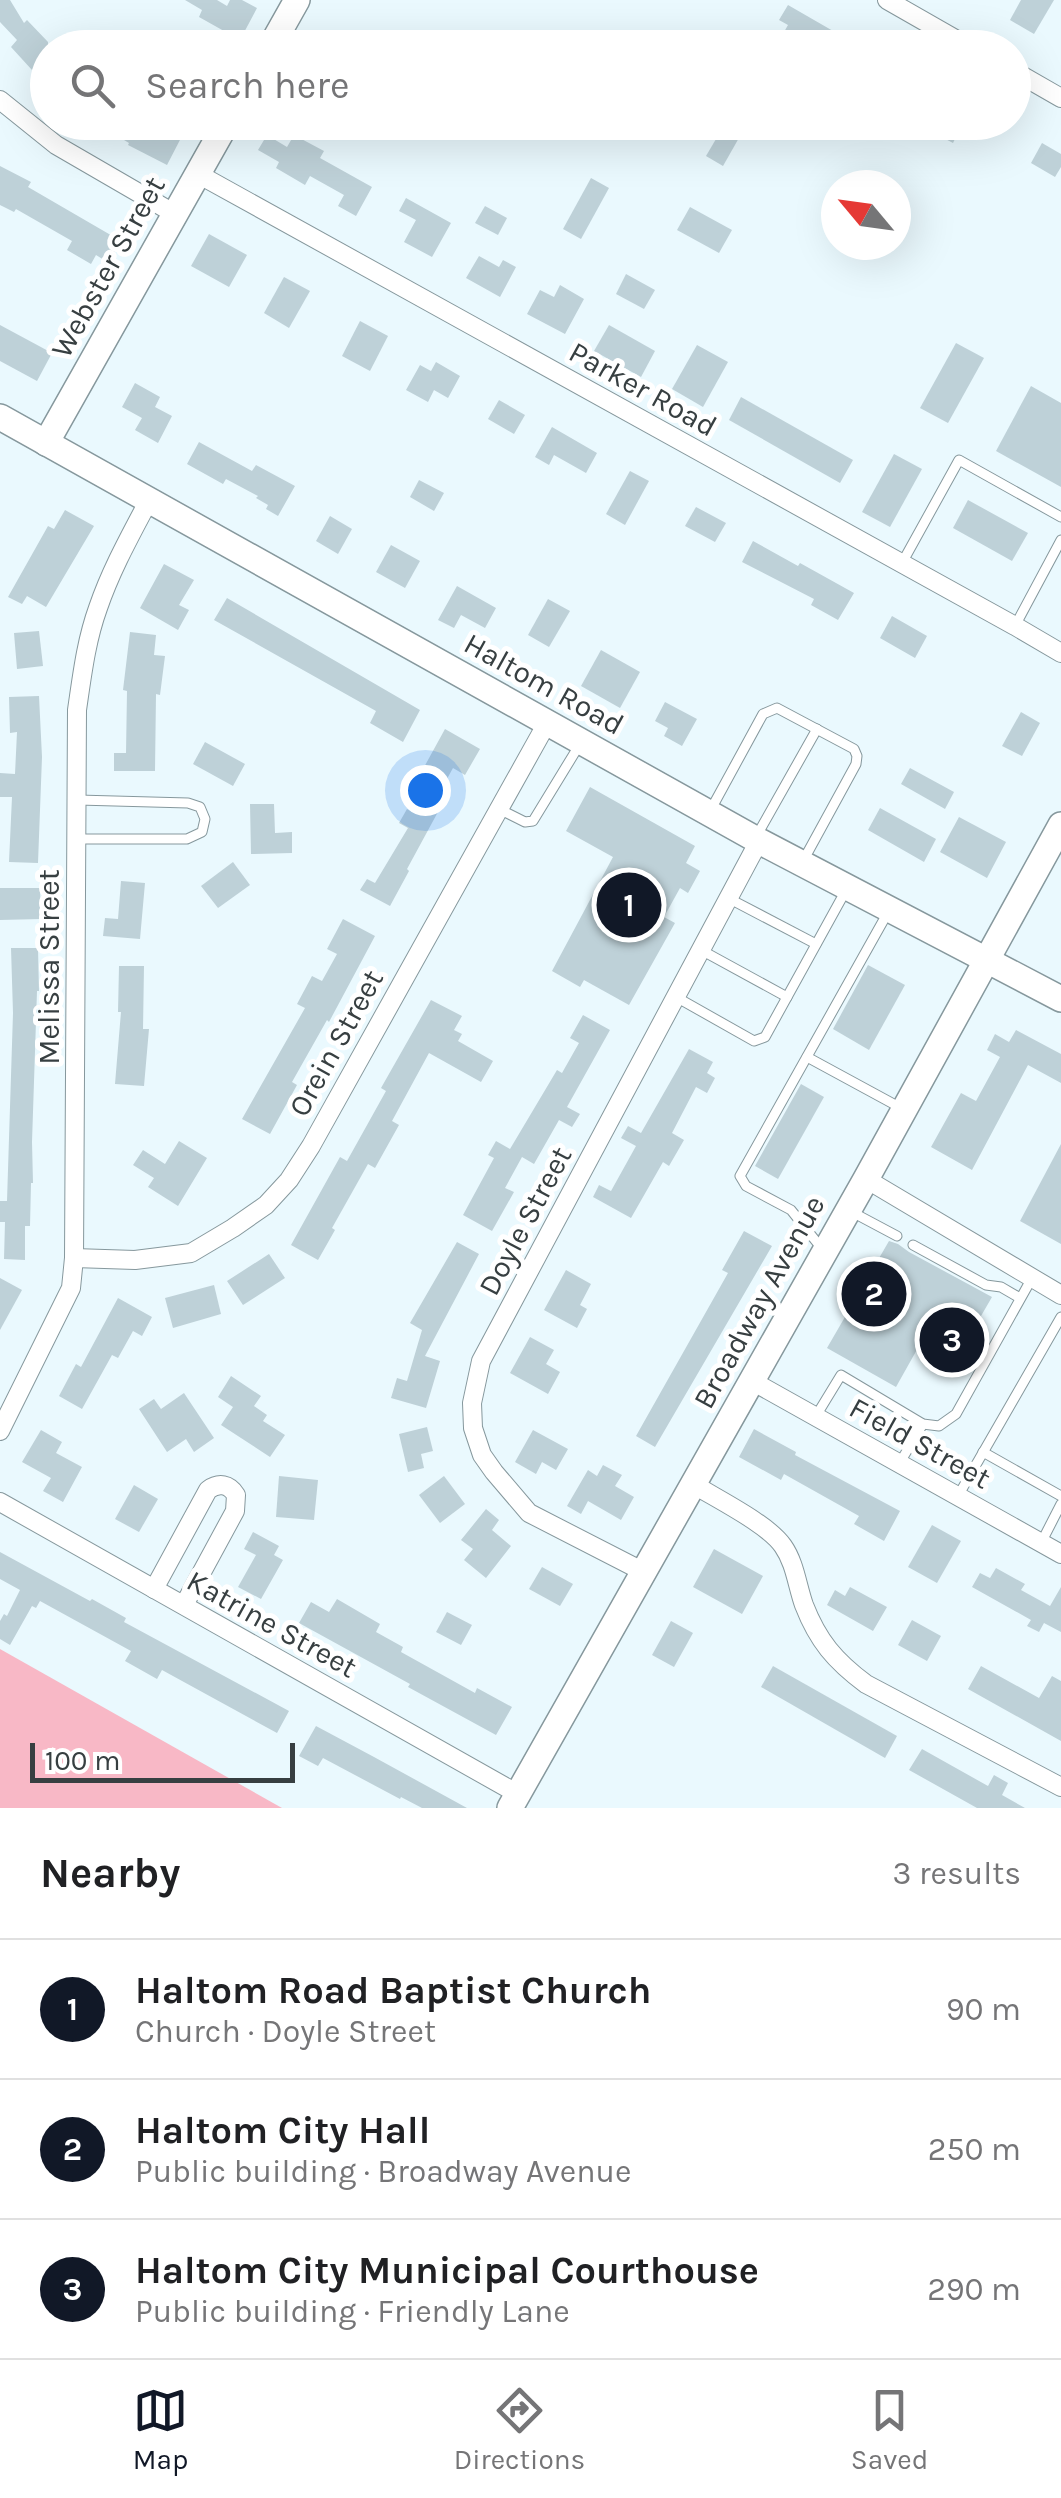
<!DOCTYPE html>
<html lang="en">
<head>
<meta charset="utf-8">
<style>
  body { margin:0; font-family:Karla,sans-serif; background:#f2f2f2; color:#202124 }
  .compass { position:absolute; left:821px; top:170px; width:90px; height:90px; border-radius:50%; background:#fff; box-shadow:0 10px 40px #0002; rotate:299deg }
  .scale { position:absolute; left:30px; bottom:25px; width:265px; box-sizing:border-box; padding-left:10px; border:5px solid #373f41; border-top:0; font-size:28px; line-height:35px; white-space:nowrap; color:#373f41; -webkit-text-stroke:8px #fff; paint-order:stroke }
  .you { position:absolute; left:425px; top:790px; width:35px; height:35px; margin:-25px; border:8px solid #fff; border-radius:50%; background:#1a73e8; box-shadow:0 0 0 15px #1a73e833 }
  .badge { display:grid; place-items:center; width:65px; height:65px; border-radius:50%; background:#111827; color:#fff; font-size:32px; font-weight:700 }
  .pin { position:absolute; translate:-50% -50%; border:5px solid #fff; box-shadow:0 2px 10px #0006 }
  .list { margin:0; padding:0; list-style:none }
  h2 { display:flex; justify-content:space-between; align-items:center; height:130px; margin:0; padding:0 40px; font-size:42px }
  h2 small { font-size:32px; font-weight:400; color:#757577 }
  .list li { display:grid; grid-template-columns:65px 1fr auto; gap:30px; align-items:center; box-sizing:border-box; height:140px; padding:0 40px; border-top:2px solid #e0e0e0 }
  .list b { display:block; font-size:38px; white-space:nowrap }
  .list p { margin:0; font-size:32px; white-space:nowrap; color:#757577 }
  .list em { font-size:32px; font-style:normal; color:#757577 }
  .icon { flex:none; width:55px; height:55px; fill:none; stroke:currentColor; stroke-width:2; stroke-linecap:round; stroke-linejoin:round }
  .map { position:relative; flex:none; width:1061px; height:1808px; overflow:hidden }
  .search { position:absolute; background:#fff; box-shadow:0 10px 40px #0002; left:30px; right:30px; top:30px; height:110px; display:flex; align-items:center; gap:25px; box-sizing:border-box; padding:0 35px; border-radius:55px; color:#757577; font-size:38px }
  .sheet { height:550px; background:#fff }
  nav { display:flex; justify-content:space-around; align-items:center; box-sizing:border-box; height:140px; border-top:2px solid #e0e0e0; background:#fff; font-size:28px; color:#757577 }
  nav a { display:grid; justify-items:center; gap:5px }
  nav .on { color:#111827 }
  .map>svg:first-child { display:block }
  .green { fill:#f8b8c6 }
  .building { fill:#bed1d8 }
  .lines { fill:none; stroke-linecap:round; stroke-linejoin:round }
  .lane-casing { stroke:#86989d; stroke-width:11 }
  .street-casing { stroke:#86989d; stroke-width:20 }
  .secondary-casing { stroke:#86989d; stroke-width:28 }
  .lane { stroke:#fff; stroke-width:9 }
  .street { stroke:#fff; stroke-width:18 }
  .secondary { stroke:#fff; stroke-width:25 }
  .labels { text-anchor:middle; stroke-width:10; stroke-linejoin:round; paint-order:stroke }
  .street-label { font-size:30px; fill:#373f41; stroke:#fff }
</style>
</head>
<body>
<div class="map">
<svg width="1061" height="1808" viewBox="0 0 1061 1808">
  <rect width="100%" height="100%" fill="#eaf9fe"/>
  <polygon class="green" points="0,1649 282,1808 0,1808"/>
  <g class="building">
    <polygon points="0,0 10,0 24,23 27,20 48,42 48,56 32,70 11,47 17,40 0,22"/>
    <polygon points="185,0 217,0 227,6 230,0 242,0 257,8 240,40 199,17 202,10"/>
    <polygon points="1021,0 1054,0 1034,34 1010,20"/>
    <polygon points="788,5 840,35 832,48 775,48 788,25 779,20"/>
    <polygon points="94,122 157,122 182,136 167,165 128,145 129,143"/>
    <polygon points="726,122 748,122 723,166 706,156"/>
    <polygon points="913,122 963,122 953,143"/>
    <polygon points="267,135 287,147 294,135 324,151 320,158 372,187 356,216 338,206 344,195 310,176 305,185 276,168 279,162 258,150"/>
    <polygon points="1042,143 1061,154 1061,167 1055,177 1031,163"/>
    <polygon points="0,166 31,182 28,187 121,241 109,263 96,255 91,264 67,250 72,241 16,209 14,212 0,205"/>
    <polygon points="591,178 609,188 581,239 563,229"/>
    <polygon points="406,198 451,223 432,257 404,242 416,220 399,211"/>
    <polygon points="485,206 507,218 498,235 475,223"/>
    <polygon points="690,207 732,230 719,253 677,230"/>
    <polygon points="209,234 247,255 229,287 191,266"/>
    <polygon points="479,256 499,267 503,260 516,267 500,297 466,278"/>
    <polygon points="626,274 655,290 644,309 616,294"/>
    <polygon points="284,277 310,291 289,328 264,313"/>
    <polygon points="560,285 584,299 565,334 527,314 540,290 554,297"/>
    <polygon points="360,321 388,336 370,371 342,356"/>
    <polygon points="0,325 52,353 37,381 0,361"/>
    <polygon points="609,325 655,351 641,377 594,351"/>
    <polygon points="956,343 984,358 948,423 920,408"/>
    <polygon points="697,345 728,362 703,407 672,389"/>
    <polygon points="436,362 460,376 448,398 434,390 428,402 406,390 420,365 431,371"/>
    <polygon points="135,383 160,397 155,407 172,416 158,443 135,430 142,418 122,407"/>
    <polygon points="1031,386 1061,403 1061,487 996,451"/>
    <polygon points="741,397 853,460 840,483 729,420"/>
    <polygon points="499,400 525,415 514,434 488,419"/>
    <polygon points="552,427 597,453 586,473 554,455 549,465 535,457"/>
    <polygon points="199,442 252,471 256,465 295,486 278,516 266,509 268,505 256,498 258,496 226,479 223,484 187,464"/>
    <polygon points="894,454 922,469 890,527 862,512"/>
    <polygon points="630,471 649,481 625,525 606,514"/>
    <polygon points="419,480 444,493 434,511 410,497"/>
    <polygon points="968,500 1028,533 1012,561 953,528"/>
    <polygon points="696,507 726,523 715,542 685,526"/>
    <polygon points="65,510 94,526 46,607 27,596 22,604 8,597 48,526 54,529"/>
    <polygon points="330,516 352,529 338,554 316,541"/>
    <polygon points="753,541 798,566 800,563 854,593 838,620 811,605 814,599 742,562"/>
    <polygon points="391,545 420,561 405,588 376,572"/>
    <polygon points="164,564 194,580 179,605 189,610 178,630 140,608"/>
    <polygon points="457,586 496,608 485,628 461,615 454,628 438,620"/>
    <polygon points="227,598 420,710 403,742 370,723 376,711 214,620"/>
    <polygon points="548,599 570,611 549,647 528,635"/>
    <polygon points="892,616 927,636 915,658 880,638"/>
    <polygon points="39,631 43,666 17,669 14,633"/>
    <polygon points="130,632 156,635 154,655 165,656 160,695 156,694 155,771 114,771 114,753 126,753 127,691 123,690"/>
    <polygon points="601,650 640,672 620,708 581,686"/>
    <polygon points="39,696 42,757 38,863 9,862 12,797 0,797 0,773 15,774 17,732 10,733 9,697"/>
    <polygon points="665,702 697,719 682,746 664,736 668,728 655,721"/>
    <polygon points="1021,712 1040,723 1022,756 1002,746"/>
    <polygon points="445,729 480,749 465,775 453,768 432,806 439,810 407,869 409,871 390,906 360,890 367,879 375,883 408,828 399,823 407,809 412,812 427,785 417,780"/>
    <polygon points="205,742 245,764 233,786 193,764"/>
    <polygon points="910,768 954,792 945,809 901,784"/>
    <polygon points="590,787 695,846 686,863 700,871 688,893 680,888 664,917 675,923 629,1005 584,980 580,987 552,971 613,857 566,831"/>
    <polygon points="250,804 274,804 275,833 292,832 292,853 251,854"/>
    <polygon points="880,808 936,839 924,862 868,830"/>
    <polygon points="959,817 1006,842 987,878 940,852"/>
    <polygon points="233,862 250,885 218,908 201,886"/>
    <polygon points="121,881 145,883 140,939 103,936 105,918 118,919"/>
    <polygon points="0,888 40,888 41,919 0,920"/>
    <polygon points="343,919 375,936 329,1022 327,1020 292,1082 297,1085 270,1134 242,1119 305,1008 297,1004 312,976 322,981 337,954 327,949"/>
    <polygon points="11,948 38,948 39,991 37,991 32,1142 33,1183 31,1183 30,1226 25,1226 25,1260 4,1259 5,1222 0,1222 0,1201 7,1201 13,1013"/>
    <polygon points="868,965 905,985 869,1050 833,1029"/>
    <polygon points="119,966 144,966 143,1029 149,1029 144,1086 115,1084 121,1012 118,1012"/>
    <polygon points="431,1000 462,1016 454,1030 462,1034 458,1041 493,1061 481,1082 429,1053 392,1121 399,1125 375,1168 368,1164 332,1228 335,1230 318,1260 291,1245 340,1157 347,1161 386,1091 381,1088"/>
    <polygon points="583,1015 610,1030 567,1107 580,1114 572,1127 559,1120 534,1164 522,1157 505,1188 514,1192 492,1231 463,1215 494,1158 488,1155 496,1141 510,1149 557,1070 562,1073 579,1043 570,1038"/>
    <polygon points="1016,1030 1061,1054 1061,1083 1028,1065 972,1170 931,1147 961,1093 976,1101 1000,1057 987,1050 995,1034 1009,1042"/>
    <polygon points="689,1049 713,1062 707,1073 715,1078 707,1093 696,1087 672,1133 684,1140 669,1166 663,1162 631,1218 593,1197 599,1185 611,1191 636,1146 621,1138 628,1126 641,1133"/>
    <polygon points="801,1084 824,1097 778,1179 755,1166"/>
    <polygon points="179,1141 207,1158 178,1206 148,1187 154,1178 133,1165 143,1150 165,1164"/>
    <polygon points="1061,1144 1061,1244 1020,1221"/>
    <polygon points="744,1231 772,1246 655,1447 636,1436 728,1273 722,1270"/>
    <polygon points="889,1241 898,1244 909,1252 992,1297 952,1366 919,1346 896,1387 827,1348"/>
    <polygon points="457,1242 479,1254 425,1356 440,1361 426,1408 391,1398 397,1378 407,1381 422,1330 410,1323"/>
    <polygon points="269,1254 285,1278 243,1305 227,1281"/>
    <polygon points="566,1270 591,1284 580,1305 587,1309 577,1328 544,1310"/>
    <polygon points="0,1278 22,1290 0,1330"/>
    <polygon points="214,1285 221,1314 173,1328 165,1298"/>
    <polygon points="118,1298 152,1317 142,1336 133,1331 118,1358 112,1355 82,1409 59,1396 76,1364 81,1367"/>
    <polygon points="530,1337 554,1350 546,1364 560,1372 548,1394 510,1373"/>
    <polygon points="231,1376 261,1396 254,1406 267,1415 263,1421 285,1435 270,1457 221,1425 233,1407 218,1397"/>
    <polygon points="184,1393 214,1438 194,1452 186,1439 167,1452 139,1409 154,1399 161,1409"/>
    <polygon points="427,1427 433,1451 421,1454 424,1468 408,1472 399,1434"/>
    <polygon points="754,1429 796,1452 795,1455 900,1511 884,1541 854,1524 859,1516 784,1474 781,1480 739,1457"/>
    <polygon points="41,1430 62,1442 56,1453 82,1467 63,1502 43,1491 51,1478 22,1462"/>
    <polygon points="533,1430 568,1449 556,1470 542,1462 536,1474 515,1462"/>
    <polygon points="603,1465 622,1475 615,1486 634,1497 621,1520 588,1501 581,1514 567,1506 588,1470 597,1476"/>
    <polygon points="279,1476 318,1480 314,1520 276,1517"/>
    <polygon points="444,1476 465,1504 440,1523 419,1495"/>
    <polygon points="134,1485 158,1499 139,1532 115,1519"/>
    <polygon points="486,1509 499,1520 492,1530 511,1546 486,1578 464,1560 473,1549 461,1540"/>
    <polygon points="932,1525 961,1541 937,1583 908,1567"/>
    <polygon points="253,1532 279,1546 274,1555 283,1560 261,1599 238,1587 256,1555 244,1549"/>
    <polygon points="714,1549 763,1576 742,1614 693,1587"/>
    <polygon points="0,1552 90,1601 92,1599 126,1618 124,1622 289,1711 277,1733 162,1670 157,1679 125,1661 131,1651 40,1601 36,1608 32,1606 10,1645 0,1639 0,1621 4,1614 7,1616 20,1590 0,1579"/>
    <polygon points="542,1567 573,1584 560,1606 529,1589"/>
    <polygon points="996,1568 1025,1584 1021,1590 1050,1606 1061,1587 1061,1632 1044,1623 1039,1632 1027,1626 1031,1620 972,1587 980,1573 990,1578"/>
    <polygon points="850,1587 887,1607 873,1631 827,1605 835,1590 845,1596"/>
    <polygon points="337,1599 380,1624 376,1632 403,1647 401,1652 475,1693 477,1688 512,1707 496,1735 408,1687 410,1684 299,1623 311,1602 329,1612"/>
    <polygon points="447,1612 472,1625 461,1645 436,1632"/>
    <polygon points="912,1620 941,1636 927,1661 898,1645"/>
    <polygon points="671,1621 693,1633 674,1667 652,1655"/>
    <polygon points="773,1666 897,1736 885,1758 761,1687"/>
    <polygon points="981,1666 1039,1698 1052,1676 1061,1681 1061,1741 968,1689"/>
    <polygon points="316,1726 374,1757 467,1808 422,1808 401,1797 400,1799 323,1758 318,1766 299,1756"/>
    <polygon points="922,1749 988,1786 994,1775 1008,1783 1002,1795 1025,1808 977,1808 909,1770"/>
  </g>
  <g class="lines">
    <g class="lane-casing">
      <g id="lane">
        <polyline points="902,563 959,460 1061,517"/>
        <polyline points="1015,626 1061,540"/>
        <polyline points="499,809 525,822 533,821 580,744"/>
        <polyline points="710,811 763,714 777,708 854,749 857,756 856,764 803,861"/>
        <polyline points="756,837 817,729"/>
        <polyline points="77,839 187,839 202,832 205,819 200,807 188,803 78,800"/>
        <polyline points="728,898 816,944"/>
        <polyline points="701,950 787,997"/>
        <polyline points="676,997 754,1041 765,1037 845,892"/>
        <polyline points="807,1057 901,1108"/>
        <polyline points="850,1211 897,1236"/>
        <polyline points="913,1245 986,1285 1001,1287 1020,1298"/>
        <polyline points="823,1250 791,1210 746,1186 740,1176 887,914"/>
        <polyline points="816,1416 841,1375 923,1424 939,1426 956,1414 1032,1278"/>
        <polyline points="983,1452 1061,1496"/>
        <polyline points="899,1464 923,1424"/>
        <polyline points="958,1496 1061,1317"/>
        <polyline points="1041,1543 1061,1504"/>
      </g>
    </g>
    <g class="street-casing">
      <g id="street">
        <polyline points="887,0 971,48"/>
        <polyline points="1014,71 1061,98"/>
        <polyline points="0,100 56,145 175,214"/>
        <polyline points="198,174 1015,626 1061,653"/>
        <polyline points="866,1179 1061,1295"/>
        <polyline points="74,1258 135,1260 191,1253 233,1228 266,1205 289,1180 311,1146 547,723"/>
        <polyline points="752,1381 1061,1554"/>
        <path d="M 0,1431 L 71,1288 L 74,1258 L 77,710 C 82,676 86,641 98,608 C 111,570 130,536 149,500"/>
        <path d="M 693,1484 C 717,1499 768,1524 783,1546 C 795,1563 797,1585 804,1605 C 818,1641 835,1661 866,1684 L 1061,1787"/>
        <polyline points="0,1502 518,1794"/>
        <polyline points="644,1572 529,1513 494,1472 482,1455 473,1428 472,1403 481,1361 759,841"/>
        <path d="M 154,1589 L 208,1490 C 219,1482 229,1484 236,1495 L 235,1511 L 184,1605"/>
      </g>
    </g>
    <g class="secondary-casing">
      <g id="secondary">
        <polyline points="270,48 297,0"/>
        <polyline points="0,417 759,841 1061,999"/>
        <polyline points="46,443 227,122"/>
        <polyline points="510,1808 866,1179 1061,825"/>
      </g>
    </g>
    <use href="#lane" class="lane"/>
    <use href="#street" class="street"/>
    <use href="#secondary" class="secondary"/>
  </g>
  <g class="labels">
    <g class="street-label">
      <text transform="translate(108 267) rotate(-61)" y="10">Webster Street</text>
      <text transform="translate(643 389) rotate(29)" y="10">Parker Road</text>
      <text transform="translate(544 684) rotate(29)" y="10">Haltom Road</text>
      <text transform="translate(49 967) rotate(-90)" y="10">Melissa Street</text>
      <text transform="translate(336 1043) rotate(-61)" y="10">Orein Street</text>
      <text transform="translate(525 1221) rotate(-62)" y="10">Doyle Street</text>
      <text transform="translate(759 1302) rotate(-61)" y="10">Broadway Avenue</text>
      <text transform="translate(920 1443) rotate(29)" y="10">Field Street</text>
      <text transform="translate(272 1624) rotate(29)" y="10">Katrine Street</text>
    </g>
  </g>
</svg>
<svg class="compass" viewBox="-18 -18 36 36"><path d="M0-13l5 13h-10z" fill="#e53935"/><path d="M0 13l5-13h-10z" fill="#757577"/></svg>
<div class="scale">100 m</div>
<div class="you"></div>
<div class="pin badge" style="left:629px;top:905px">1</div>
<div class="pin badge" style="left:874px;top:1294px">2</div>
<div class="pin badge" style="left:952px;top:1340px">3</div>
<div class="search"><svg class="icon" aria-label="search" viewBox="0 0 24 24"><circle cx="10" cy="10" r="6"/><path d="M15 15l6 6"/></svg>Search here</div>
</div>
<section class="sheet">
<h2>Nearby<small>3 results</small></h2>
<ul class="list">
<li><span class="badge">1</span><div><b>Haltom Road Baptist Church</b><p>Church · Doyle Street</p></div><em>90 m</em></li>
<li><span class="badge">2</span><div><b>Haltom City Hall</b><p>Public building · Broadway Avenue</p></div><em>250 m</em></li>
<li><span class="badge">3</span><div><b>Haltom City Municipal Courthouse</b><p>Public building · Friendly Lane</p></div><em>290 m</em></li>
</ul>
</section>
<nav>
<a class="on"><svg class="icon" aria-label="map" viewBox="0 0 24 24"><path d="M3 6l6-2 6 2 6-2v14l-6 2-6-2-6 2zM9 4v14M15 6v14"/></svg>Map</a>
<a><svg class="icon" aria-label="directions" viewBox="0 0 24 24"><path d="M12 3l9 9-9 9-9-9zM9 14v-3h6M13 9l2 2-2 2"/></svg>Directions</a>
<a><svg class="icon" aria-label="saved" viewBox="0 0 24 24"><path d="M7 4h10v16l-5-4-5 4z"/></svg>Saved</a>
</nav>
</body>
</html>
